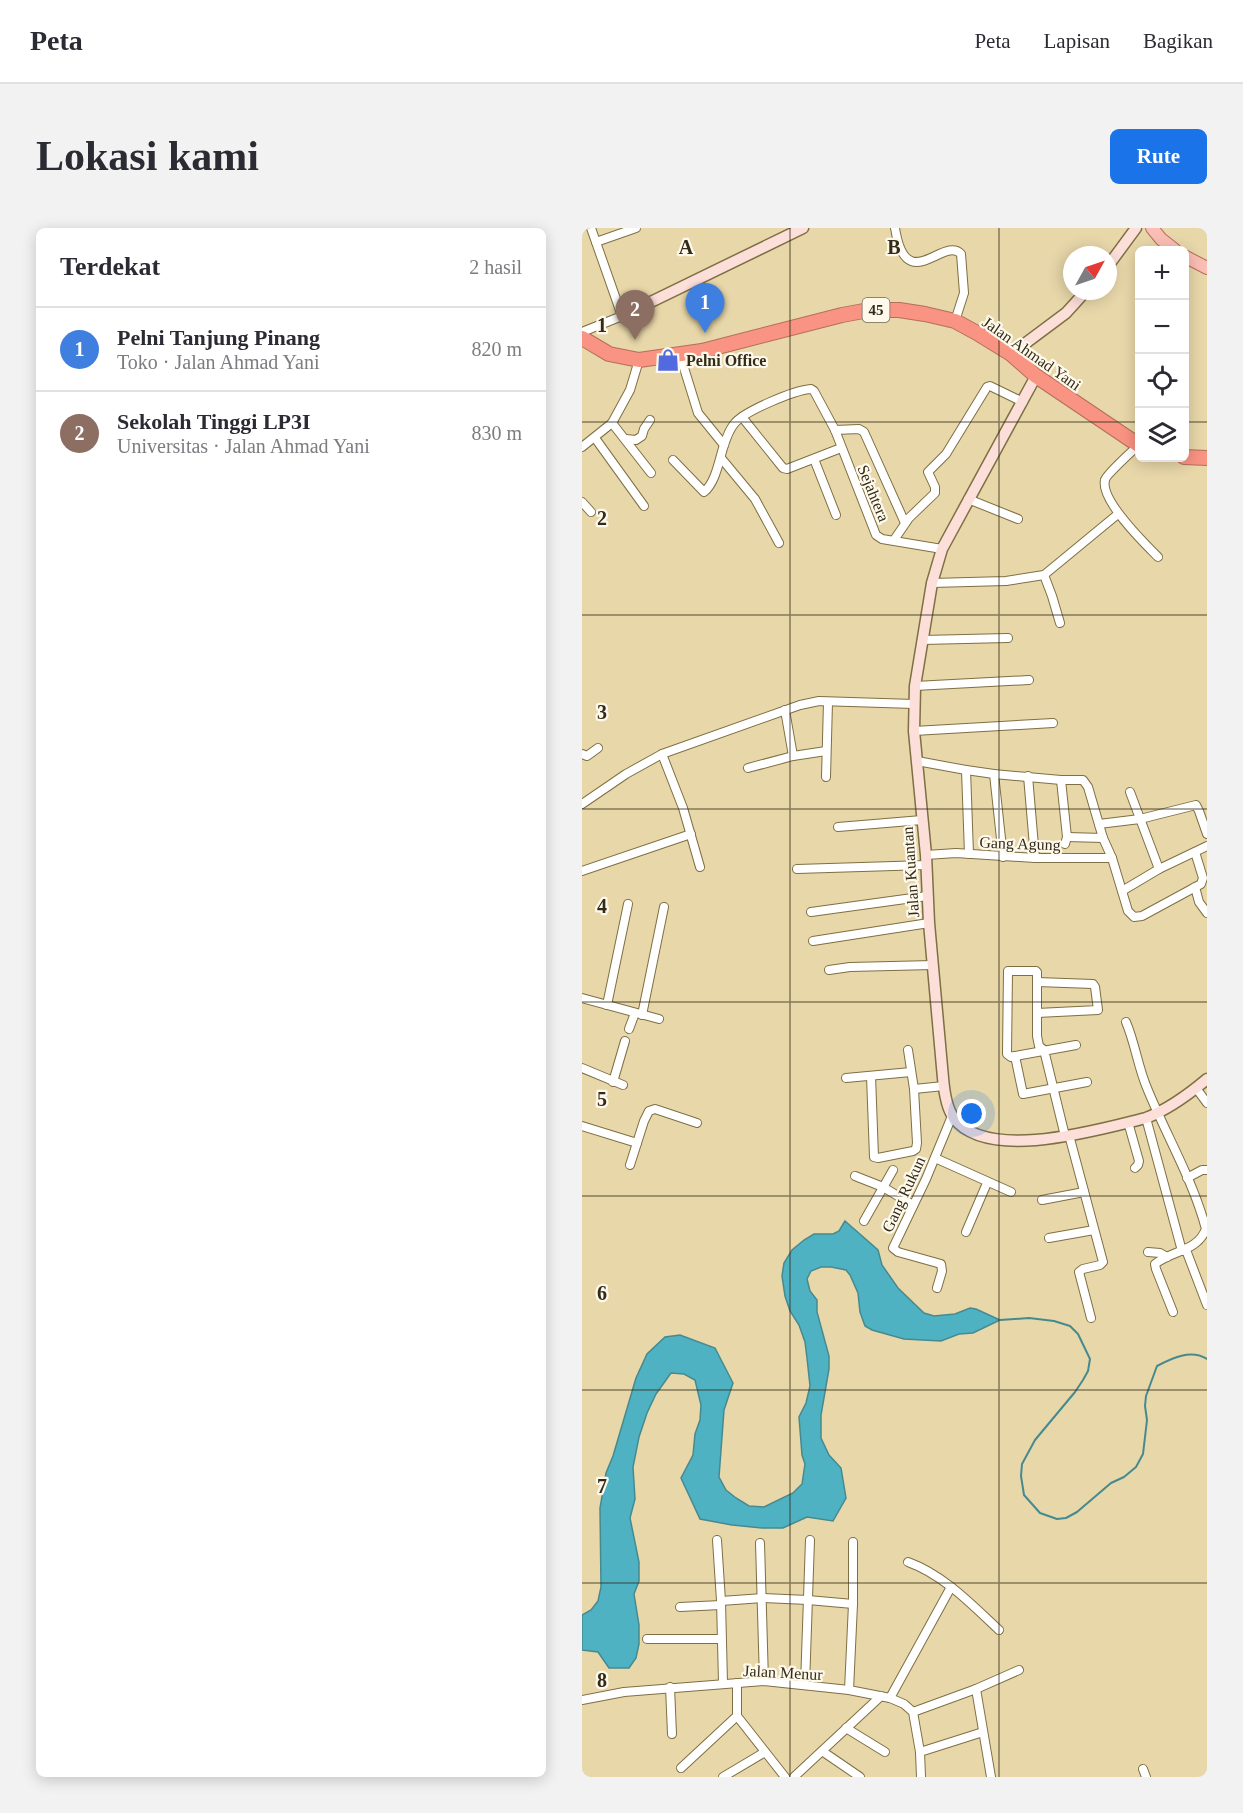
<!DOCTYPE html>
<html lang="id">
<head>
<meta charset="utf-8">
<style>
  body { margin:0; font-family:Georgia,serif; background:#f2f2f3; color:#2b2b33 }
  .controls { position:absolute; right:18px; top:18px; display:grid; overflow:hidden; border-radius:9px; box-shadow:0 3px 15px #0003 }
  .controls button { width:54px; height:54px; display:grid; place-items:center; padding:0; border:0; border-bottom:2px solid #e1e1e2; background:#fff; color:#2b2b33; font:30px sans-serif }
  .compass { position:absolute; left:481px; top:18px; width:54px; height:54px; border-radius:50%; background:#fff; box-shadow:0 3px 15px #0003; rotate:50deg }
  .you { position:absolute; left:390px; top:886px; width:21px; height:21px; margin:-15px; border:4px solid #fff; border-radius:50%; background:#1a73e8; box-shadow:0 0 0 9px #1a73e833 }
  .badge { display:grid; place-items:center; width:39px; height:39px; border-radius:50%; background:#1a73e8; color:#fff; font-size:20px; font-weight:700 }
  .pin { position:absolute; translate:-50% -50px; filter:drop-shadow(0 2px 3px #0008) }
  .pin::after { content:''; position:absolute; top:32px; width:21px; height:18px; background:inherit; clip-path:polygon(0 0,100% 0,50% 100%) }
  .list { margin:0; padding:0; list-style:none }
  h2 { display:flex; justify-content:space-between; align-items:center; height:78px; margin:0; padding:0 24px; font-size:26px }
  h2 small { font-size:20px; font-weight:400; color:#7c7c81 }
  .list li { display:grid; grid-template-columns:39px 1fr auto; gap:18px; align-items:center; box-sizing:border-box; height:84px; padding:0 24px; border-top:2px solid #e1e1e2 }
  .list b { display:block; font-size:22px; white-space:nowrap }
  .list p { margin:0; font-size:20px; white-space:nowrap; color:#7c7c81 }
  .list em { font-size:20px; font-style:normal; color:#7c7c81 }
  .icon { flex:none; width:33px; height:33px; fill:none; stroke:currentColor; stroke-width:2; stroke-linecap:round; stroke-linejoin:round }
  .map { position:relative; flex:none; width:625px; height:1549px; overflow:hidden; border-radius:9px }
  header { display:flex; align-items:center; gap:36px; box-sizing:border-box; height:84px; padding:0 30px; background:#fff; border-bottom:2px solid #e1e1e2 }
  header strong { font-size:28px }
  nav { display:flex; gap:33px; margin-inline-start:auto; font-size:21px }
  .intro { display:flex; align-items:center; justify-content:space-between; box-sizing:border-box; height:144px; padding:0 36px }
  h1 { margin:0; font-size:42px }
  .button { padding:15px 27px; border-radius:9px; background:#1a73e8; color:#fff; font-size:21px; font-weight:700 }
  main { display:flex; gap:36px; padding:0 36px }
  aside { flex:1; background:#fff; border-radius:9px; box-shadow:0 3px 15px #0003 }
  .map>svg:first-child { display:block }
  .water { fill:#4eb2c3; stroke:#468a90; stroke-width:1.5 }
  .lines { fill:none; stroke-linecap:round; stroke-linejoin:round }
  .stream { stroke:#468a90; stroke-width:2 }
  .street-casing { stroke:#7e6f44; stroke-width:10 }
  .secondary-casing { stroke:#7e6f44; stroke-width:13 }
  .primary-casing { stroke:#b36f5d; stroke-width:14 }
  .highway-casing { stroke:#b36f5d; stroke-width:16 }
  .street { stroke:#fff; stroke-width:8 }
  .secondary { stroke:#fddfda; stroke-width:10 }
  .primary { stroke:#fbbeb4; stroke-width:12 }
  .highway { stroke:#f99382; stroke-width:14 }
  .grid { fill:none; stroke:#322b19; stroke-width:1.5; stroke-opacity:0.55 }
  .labels { text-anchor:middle; stroke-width:4.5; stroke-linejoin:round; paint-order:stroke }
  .shield { fill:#fef9eb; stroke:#6f6958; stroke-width:1.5 }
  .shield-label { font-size:15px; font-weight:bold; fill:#322b19 }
  .street-label { font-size:16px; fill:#322b19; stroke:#fef9eb }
  .poi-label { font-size:16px; font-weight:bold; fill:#322b19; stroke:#fef9eb; text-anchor:start }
  .grid-label { font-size:20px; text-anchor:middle; font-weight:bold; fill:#322b19; stroke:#fef9eb; stroke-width:4.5; stroke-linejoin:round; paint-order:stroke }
</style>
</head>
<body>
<header>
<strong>Peta</strong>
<nav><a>Peta</a><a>Lapisan</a><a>Bagikan</a></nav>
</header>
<div class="intro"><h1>Lokasi kami</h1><a class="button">Rute</a></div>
<main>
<aside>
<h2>Terdekat<small>2 hasil</small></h2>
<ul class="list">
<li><span class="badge" style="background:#3f7fe0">1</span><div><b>Pelni Tanjung Pinang</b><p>Toko · Jalan Ahmad Yani</p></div><em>820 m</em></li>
<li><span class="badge" style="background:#8d6e63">2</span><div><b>Sekolah Tinggi LP3I</b><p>Universitas · Jalan Ahmad Yani</p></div><em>830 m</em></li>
</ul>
</aside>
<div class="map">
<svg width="625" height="1549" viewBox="0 0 625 1549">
  <rect width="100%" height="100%" fill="#e8d7a9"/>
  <polygon class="water" points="263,993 296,1022 300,1037 316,1060 342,1085 352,1088 373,1086 388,1080 394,1081 418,1092 391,1105 377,1106 359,1113 322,1111 290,1102 283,1098 278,1084 276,1065 268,1047 264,1042 249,1039 239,1039 229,1043 225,1051 228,1063 235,1072 235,1084 247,1128 247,1141 239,1187 239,1210 247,1227 259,1240 264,1270 251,1293 225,1289 201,1300 180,1300 150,1297 118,1291 99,1250 111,1227 113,1206 118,1192 119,1177 113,1152 102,1146 89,1145 74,1166 65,1185 57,1209 51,1239 53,1271 48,1290 57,1334 57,1353 52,1366 57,1397 57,1416 54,1430 47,1440 27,1440 16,1424 0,1422 0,1387 9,1382 16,1373 19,1359 18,1280 24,1245 31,1228 54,1150 65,1126 83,1109 98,1107 133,1120 151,1155 142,1182 137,1249 144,1262 154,1270 167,1278 182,1279 211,1265 220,1256 223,1236 220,1227 217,1189 224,1175 228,1158 225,1130 223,1114 217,1097 208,1083 203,1068 200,1048 202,1035 210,1022 222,1012 232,1006 251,1006 257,1003"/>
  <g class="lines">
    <path class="stream" d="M 418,1092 L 447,1090 L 472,1093 L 488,1098 L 496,1106 L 508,1131 L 506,1143 L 501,1152 L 493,1164 L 453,1212 L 440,1236 L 439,1248 L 442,1267 L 458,1285 L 475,1291 L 484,1290 L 495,1284 L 529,1255 L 542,1249 L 554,1239 L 561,1226 L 565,1192 L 563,1178 L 564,1168 L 575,1138 C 590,1130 609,1121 625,1131"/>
    <g class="street-casing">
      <g id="street">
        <path d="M 313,0 C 324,70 362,7 379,26 L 382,65 L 373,93"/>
        <polyline points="14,14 54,0"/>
        <polyline points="0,104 40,88 9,0"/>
        <polyline points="98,127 116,185 142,217"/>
        <polyline points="160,189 201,240 205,241 259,220"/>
        <polyline points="30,195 69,245"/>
        <polyline points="253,202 277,201 282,204 323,295"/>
        <polyline points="13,210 62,278"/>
        <polyline points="44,211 54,212 60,208 62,201 68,192"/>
        <path d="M 556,218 C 550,223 524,247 523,252 C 518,272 563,316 576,329"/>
        <polyline points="0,219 30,195 48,162 57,132"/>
        <polyline points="139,230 173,271 197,315"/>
        <polyline points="232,231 254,287"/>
        <path d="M 91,232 L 122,264 C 134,254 137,232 142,217 C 144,211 148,201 152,196 C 162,183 213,162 229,161 L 232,163 L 253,202 L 294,307 L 300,311 L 360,321"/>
        <polyline points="386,271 436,291"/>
        <polyline points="0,274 9,284"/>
        <polyline points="312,312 327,290 353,265 353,259 346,244 364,226 405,159 408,158 441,174"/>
        <polyline points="462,347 470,368 478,395"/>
        <polyline points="350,355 424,353 462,347 536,286"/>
        <polyline points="340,412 426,410"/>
        <polyline points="333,458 447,452"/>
        <polyline points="203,482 211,528"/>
        <polyline points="332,503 471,495"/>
        <polyline points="0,526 5,528 16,520"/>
        <polyline points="80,526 101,580 118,639"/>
        <polyline points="335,533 384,542 412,546 479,552 501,552 506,559 521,610 530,630 546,683 552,689 560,688 619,656 621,650 613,624"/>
        <polyline points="166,540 211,528 244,523"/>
        <polyline points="384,542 387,626"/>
        <polyline points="412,546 421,629"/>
        <polyline points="446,548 453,630"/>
        <polyline points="244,549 246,474"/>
        <polyline points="479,552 485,609 483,616"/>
        <polyline points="548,564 577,641"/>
        <polyline points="0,576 44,546 80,526 218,477 237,473 332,476"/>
        <polyline points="517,596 558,591 614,577 617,583 625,606"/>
        <polyline points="256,599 340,592"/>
        <polyline points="485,609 521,610"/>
        <polyline points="344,627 374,625 453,630 530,630"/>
        <polyline points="215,641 344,637"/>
        <polyline points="0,643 109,606"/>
        <polyline points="613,659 617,674 625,685"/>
        <polyline points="540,663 577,641 625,618"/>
        <polyline points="229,684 345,668"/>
        <polyline points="231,713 347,695"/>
        <polyline points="247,742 268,739 351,737"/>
        <polyline points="0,770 77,791"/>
        <polyline points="25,777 46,676"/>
        <polyline points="455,785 516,782 513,759 511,756 455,754"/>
        <polyline points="60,787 82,679"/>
        <path d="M 544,794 C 553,815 556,839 565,860 C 584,907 611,952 624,1001 C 615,1024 590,1022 573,1036 L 574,1041 L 591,1084"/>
        <polyline points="47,801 53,785"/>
        <polyline points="433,828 441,866 505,854"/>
        <polyline points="0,840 41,857"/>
        <polyline points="289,848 292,929 296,930 331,923 334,921 335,915 332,861 326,822"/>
        <polyline points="264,850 329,844"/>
        <polyline points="31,854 43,813"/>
        <polyline points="614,860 625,875"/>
        <polyline points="332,861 362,858"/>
        <polyline points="564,890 600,1023"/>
        <polyline points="546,894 557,933 556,937 553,940"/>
        <polyline points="0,898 55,915"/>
        <polyline points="487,907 521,1034 518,1037 501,1041 497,1044 509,1090"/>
        <polyline points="483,908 462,822 457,818 455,808 455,744 454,743 426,743 425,826 429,829 433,828 494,817"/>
        <polyline points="353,930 429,964"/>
        <polyline points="48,937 62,893 67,883 73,881 115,895"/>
        <polyline points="273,948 301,959 331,977"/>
        <polyline points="605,950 620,942 625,942"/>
        <polyline points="460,972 502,964"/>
        <polyline points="282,993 311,942"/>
        <polyline points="384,1004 405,955"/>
        <polyline points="467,1010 512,1002"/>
        <polyline points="604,1022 625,1077"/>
        <polyline points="566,1024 578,1025 585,1029"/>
        <polyline points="355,1060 360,1043 359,1036 316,1024 311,1020 344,951 370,888"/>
        <polyline points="135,1312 139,1373 141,1455"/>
        <polyline points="178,1315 182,1453"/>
        <path d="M 326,1334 C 362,1347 390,1377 417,1402"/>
        <polyline points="139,1373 181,1370 226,1372 271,1376"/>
        <polyline points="98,1379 139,1377"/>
        <polyline points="65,1411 139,1411"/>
        <polyline points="155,1455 155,1488 203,1549"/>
        <polyline points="223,1457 228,1312"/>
        <polyline points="88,1459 90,1506"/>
        <polyline points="394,1461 409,1549"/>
        <polyline points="267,1462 271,1376 271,1314"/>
        <polyline points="308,1470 369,1359"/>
        <polyline points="0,1472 42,1464 182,1453 267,1462 308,1470 322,1476 331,1484 338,1524 339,1549"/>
        <polyline points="331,1484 394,1461 437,1442"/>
        <polyline points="264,1500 303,1524"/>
        <polyline points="240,1523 278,1549"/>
        <polyline points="338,1524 401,1504"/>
        <polyline points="99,1540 155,1488"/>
        <polyline points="561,1541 564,1549"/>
        <polyline points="141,1549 183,1524"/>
        <polyline points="212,1549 299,1468"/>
      </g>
    </g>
    <g class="secondary-casing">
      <g id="secondary">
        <polyline points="526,38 554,0"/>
        <polyline points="40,88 221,0"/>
        <polyline points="429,126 484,85 504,63"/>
        <path d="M 454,148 L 360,321 L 350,355 L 333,458 L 332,503 L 344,627 L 347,695 L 361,850 C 362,862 364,880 372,890 C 405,935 519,901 564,890 C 587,881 606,867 625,851"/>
      </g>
    </g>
    <g class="primary-casing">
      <g id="primary">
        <polyline points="570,0 579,11 593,22"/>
        <polyline points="602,28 625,40"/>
      </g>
    </g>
    <g class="highway-casing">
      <g id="highway">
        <polyline points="0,110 27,126 57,132 120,123 260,87 287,82 317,82 343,86 373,93 395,105 429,126 454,148 558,218"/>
        <polyline points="602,229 625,230"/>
      </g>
    </g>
    <use href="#street" class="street"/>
    <use href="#secondary" class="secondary"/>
    <use href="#primary" class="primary"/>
    <use href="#highway" class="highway"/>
  </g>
  <path class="grid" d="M 208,0 L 208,1549M 417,0 L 417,1549M 0,194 L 558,194M 602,194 L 625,194M 0,387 L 625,387M 0,581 L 625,581M 0,774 L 625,774M 0,968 L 625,968M 0,1162 L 625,1162M 0,1355 L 625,1355"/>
  <defs>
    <g id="shop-bare" transform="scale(1.8)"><path d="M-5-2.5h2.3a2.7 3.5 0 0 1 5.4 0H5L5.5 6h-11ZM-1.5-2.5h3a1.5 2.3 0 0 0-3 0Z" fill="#516ae0" stroke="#fef9eb" stroke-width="2.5" paint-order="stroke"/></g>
  </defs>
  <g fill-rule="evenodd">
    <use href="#shop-bare" x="86" y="132"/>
  </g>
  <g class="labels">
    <rect class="shield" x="280.5" y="70" width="27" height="24" rx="4.5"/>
    <g class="shield-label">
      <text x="294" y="87">45</text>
    </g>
    <g class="street-label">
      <text transform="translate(450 125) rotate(35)" y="6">Jalan Ahmad Yani</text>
      <text transform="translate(292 265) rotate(68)" y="6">Sejahtera</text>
      <text transform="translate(438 615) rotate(2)" y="6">Gang Agung</text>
      <text transform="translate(328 644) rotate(-94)" y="6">Jalan Kuantan</text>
      <text transform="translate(321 966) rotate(-65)" y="6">Gang Rukun</text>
      <text transform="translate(201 1444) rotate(3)" y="6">Jalan Menur</text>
    </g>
    <g class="poi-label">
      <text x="104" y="138">Pelni Office</text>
    </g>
  </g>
  <g class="grid-label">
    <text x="104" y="26">A</text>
    <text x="312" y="26">B</text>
    <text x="20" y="104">1</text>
    <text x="20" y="297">2</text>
    <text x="20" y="491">3</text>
    <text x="20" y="685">4</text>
    <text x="20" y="878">5</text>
    <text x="20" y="1072">6</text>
    <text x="20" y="1265">7</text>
    <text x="20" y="1459">8</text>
  </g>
</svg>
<div class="controls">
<button>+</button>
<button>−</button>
<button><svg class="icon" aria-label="locate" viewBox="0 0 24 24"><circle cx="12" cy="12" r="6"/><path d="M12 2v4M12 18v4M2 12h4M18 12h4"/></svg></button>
<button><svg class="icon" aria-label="layers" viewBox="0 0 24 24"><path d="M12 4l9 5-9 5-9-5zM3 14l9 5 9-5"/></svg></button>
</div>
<svg class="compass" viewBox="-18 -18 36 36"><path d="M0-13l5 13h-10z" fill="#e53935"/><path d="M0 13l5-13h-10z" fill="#7c7c81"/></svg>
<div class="you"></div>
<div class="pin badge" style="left:123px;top:105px;background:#3f7fe0">1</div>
<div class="pin badge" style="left:53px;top:112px;background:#8d6e63">2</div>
</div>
</main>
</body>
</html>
